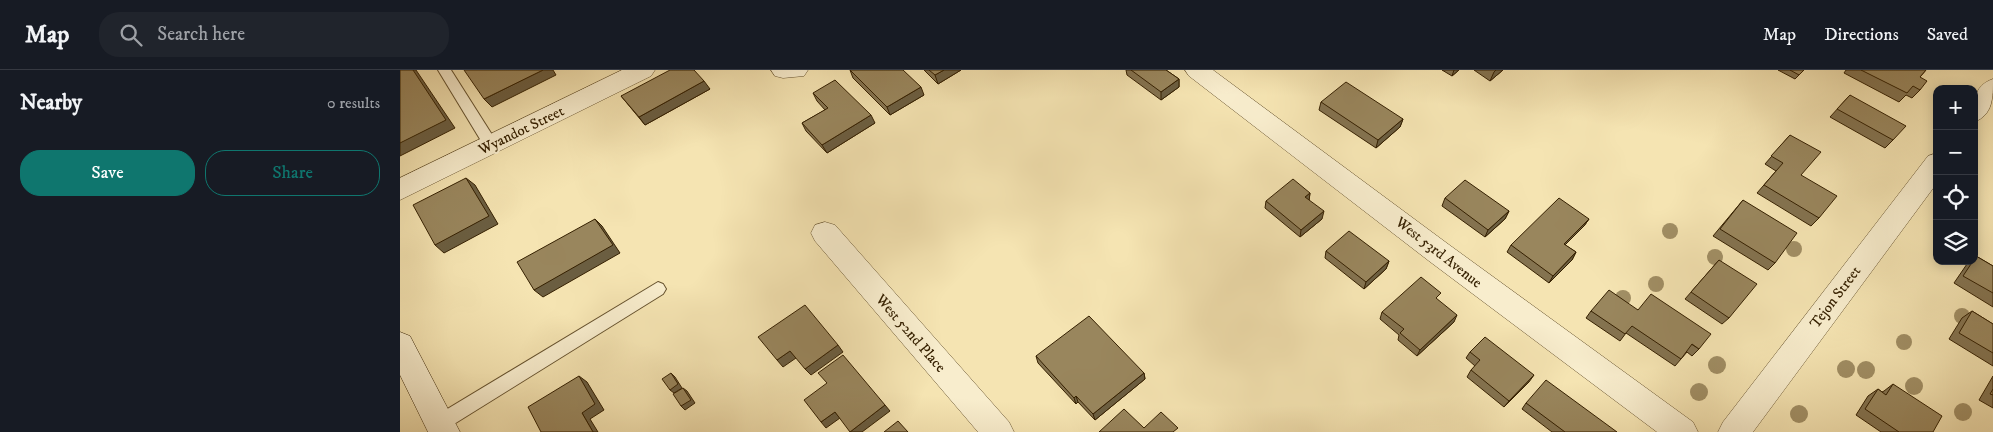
<!DOCTYPE html>
<html lang="en">
<head>
<meta charset="utf-8">
<style>
  body { margin:0; font-family:"IM FELL DW Pica",serif; background:#20242c; color:#f1f3f6 }
  .controls { position:absolute; right:15px; top:15px; display:grid; overflow:hidden; border-radius:10px; box-shadow:0 2px 12px #0003 }
  .controls button { width:45px; height:45px; display:grid; place-items:center; padding:0; border:0; border-bottom:1px solid #363941; background:#171b24; color:#f1f3f6; font:25px sans-serif }
  .list { margin:0; padding:0; list-style:none }
  h2 { display:flex; justify-content:space-between; align-items:center; height:65px; margin:0; padding:0 20px; font-size:21px }
  h2 small { font-size:16px; font-weight:400; color:#9ea1a6 }
  .actions { display:flex; gap:10px; padding:15px 20px }
  .actions a { flex:1; padding:11px 0; border:1px solid #0f766e; border-radius:20px; text-align:center; font-size:18px; color:#0f766e }
  .actions .main { background:#0f766e; color:#fff }
  .icon { flex:none; width:28px; height:28px; fill:none; stroke:currentColor; stroke-width:2; stroke-linecap:round; stroke-linejoin:round }
  .map { position:relative; flex:none; width:1593px; height:362px; overflow:hidden }
  header { display:flex; align-items:center; gap:30px; box-sizing:border-box; height:70px; padding:0 25px; background:#171b24; border-bottom:1px solid #363941 }
  header strong { font-size:24px }
  nav { display:flex; gap:28px; margin-inline-start:auto; font-size:18px }
  .search { width:350px; height:45px; background:#20242c; display:flex; align-items:center; gap:12px; box-sizing:border-box; padding:0 18px; border-radius:20px; color:#9ea1a6; font-size:19px }
  main { display:flex }
  aside { flex:1; background:#171b24 }
  .map>svg:first-child { display:block }
  .lines { fill:none; stroke-linecap:round; stroke-linejoin:round }
  .lane-casing { stroke:#65512d; stroke-width:2 }
  .street-casing { stroke:#65512d; stroke-width:1 }
  .secondary-casing { stroke:#352001; stroke-width:1 }
  .lane { fill:#f8edcd; fill-rule:evenodd }
  .street { fill:#f8edcd; fill-rule:evenodd }
  .secondary { fill:#f8edcd; fill-rule:evenodd }
  .tree { fill:#a18f65 }
  .wall { fill:#847350; stroke:#352001 }
  .shaded-wall { fill:#6b5e41; stroke:#352001 }
  .building { fill:#99865d; stroke:#352001 }
  .labels { text-anchor:middle; stroke-width:4.5; stroke-linejoin:round; paint-order:stroke }
  .street-label { font-size:15px; fill:#352001; stroke:#f8edcd }
</style>
</head>
<body>
<header>
<strong>Map</strong>
<div class="search"><svg class="icon" aria-label="search" viewBox="0 0 24 24"><circle cx="10" cy="10" r="6"/><path d="M15 15l6 6"/></svg>Search here</div>
<nav><a>Map</a><a>Directions</a><a>Saved</a></nav>
</header>
<main>
<aside>
<h2>Nearby<small>0 results</small></h2>
<ul class="list">
</ul>
<div class="actions"><a class="main">Save</a><a>Share</a></div>
</aside>
<div class="map">
<svg width="1593" height="362" viewBox="0 0 1593 362">
  <rect width="100%" height="100%" fill="#f5e4b2"/>
  <filter id="stains"><feTurbulence type="fractalNoise" baseFrequency=".004" numOctaves="4"/><feColorMatrix values="0 0 0 0 .2 0 0 0 0 .09 0 0 0 0 .02 0 0 0 .5 -.17"/></filter>
  <radialGradient id="worn" r=".72"><stop offset=".6" stop-color="#630" stop-opacity="0"/><stop offset="1" stop-color="#630" stop-opacity=".3"/></radialGradient>
  <g class="lines">
    <g class="lane-casing">
      <g id="lane">
        <polygon points="38,0 51,0 96,71 98,75 96,79 91,80 86,79"/>
        <polygon points="258,212 263,214 266,219 263,224 46,359 40,361 34,359 32,353 34,347"/>
      </g>
    </g>
    <g class="street-casing">
      <g id="street">
        <polygon points="222,0 255,0 251,6 0,130 0,108"/>
        <polygon points="371,0 408,0 404,6 383,8 375,6"/>
        <polygon points="785,0 813,0 1048,174 1293,352 1298,362 1257,362 1029,191 789,6"/>
        <path d="M 1593,9 C 1593,28 1593,45 1574,52 C 1574,34 1572,16 1593,9 Z"/>
        <polygon points="1537,83 1537,113 1353,362 1318,362 1323,352 1528,86"/>
        <polygon points="425,152 435,155 609,352 614,362 578,362 415,171 411,163 415,155"/>
      </g>
    </g>
    <g class="secondary-casing">
      <polygon id="secondary" points="0,262 10,266 60,362 28,362 0,305"/>
    </g>
    <use href="#lane" class="lane"/>
    <use href="#street" class="street"/>
    <use href="#secondary" class="secondary"/>
  </g>
  <g class="tree">
    <circle cx="1270" cy="161" r="8"/>
    <circle cx="1394" cy="179" r="8"/>
    <circle cx="1315" cy="187" r="8"/>
    <circle cx="1256" cy="214" r="8"/>
    <circle cx="1223" cy="228" r="8"/>
    <circle cx="1562" cy="246" r="8"/>
    <circle cx="1504" cy="272" r="8"/>
    <circle cx="1317" cy="295" r="9"/>
    <circle cx="1446" cy="299" r="9"/>
    <circle cx="1466" cy="300" r="9"/>
    <circle cx="1514" cy="316" r="9"/>
    <circle cx="1299" cy="322" r="9"/>
    <circle cx="1563" cy="342" r="9"/>
    <circle cx="1399" cy="344" r="9"/>
  </g>
  <g class="wall">
    <polygon points="450,0 524,25 490,45 453,8"/>
    <polygon points="524,0 561,0 538,14"/>
    <polygon points="726,0 766,0 779,9 779,17 761,30 727,5"/>
    <polygon points="1042,0 1059,0 1052,6"/>
    <polygon points="1074,0 1103,0 1090,11"/>
    <polygon points="1378,0 1404,0 1395,9"/>
    <polygon points="1446,0 1526,0 1520,7 1520,20 1512,28 1506,25 1499,32 1444,3"/>
    <polygon points="310,19 245,55 221,26"/>
    <polygon points="413,23 475,53 427,83 406,61 402,53 425,40 417,31"/>
    <polygon points="1450,25 1493,70 1485,78 1430,47"/>
    <polygon points="921,32 1003,49 1000,57 976,78 919,40"/>
    <polygon points="1390,65 1401,105 1419,148 1411,156 1357,123 1376,101 1365,94"/>
    <polygon points="910,123 909,130 922,149 900,167 865,138 866,131"/>
    <polygon points="1045,128 1109,141 1105,149 1085,167 1042,136"/>
    <polygon points="1343,130 1375,193 1368,200 1313,166"/>
    <polygon points="1189,149 1184,156 1165,175 1176,182 1172,190 1149,213 1107,182 1111,175"/>
    <polygon points="926,181 989,191 986,199 964,219 925,188"/>
    <polygon points="1576,186 1593,196 1593,237 1554,213 1567,194 1570,191 1574,191 1574,188"/>
    <polygon points="1319,190 1329,248 1322,254 1285,229"/>
    <polygon points="1038,230 1054,252 1017,286 998,270 999,265 980,249 982,242"/>
    <polygon points="1238,240 1299,279 1292,286 1287,282 1275,296 1226,263 1220,271 1186,248 1191,241"/>
    <polygon points="1572,241 1593,254 1593,296 1549,269 1562,248"/>
    <polygon points="1070,282 1129,312 1104,337 1067,307 1071,300 1075,296 1066,288"/>
    <polygon points="636,286 744,303 745,309 695,350 678,332 676,334 638,293"/>
    <polygon points="1593,306 1593,338 1579,330"/>
    <polygon points="1493,314 1533,362 1481,362 1456,345 1468,326 1478,319 1482,322 1484,321"/>
    <polygon points="1126,333 1217,362 1152,362 1122,339"/>
  </g>
  <g class="shaded-wall">
    <polygon points="13,0 16,0 55,58 0,86 0,73"/>
    <polygon points="143,0 153,0 156,5 92,37 84,29"/>
    <polygon points="544,0 561,0 538,14 535,5"/>
    <polygon points="1054,0 1059,0 1052,6"/>
    <polygon points="1096,0 1103,0 1090,11 1094,2"/>
    <polygon points="779,9 779,17 761,30 761,22"/>
    <polygon points="304,11 310,19 245,55 239,47"/>
    <polygon points="521,17 524,25 490,45 487,37"/>
    <polygon points="471,45 475,53 427,83 422,75"/>
    <polygon points="1003,49 1000,57 976,78 978,70"/>
    <polygon points="66,108 75,115 98,154 44,183 35,175"/>
    <polygon points="910,123 909,131 905,127"/>
    <polygon points="924,141 922,149 900,167 901,160"/>
    <polygon points="1109,141 1105,149 1085,167 1088,160"/>
    <polygon points="195,149 202,156 220,183 143,227 134,220"/>
    <polygon points="1189,149 1184,156 1159,181 1164,174"/>
    <polygon points="1176,182 1172,190 1149,213 1153,206"/>
    <polygon points="989,191 986,199 964,219 966,212"/>
    <polygon points="1057,245 1054,252 1017,286 1020,280"/>
    <polygon points="438,275 443,282 411,305 405,299"/>
    <polygon points="390,281 396,288 383,297 377,290"/>
    <polygon points="271,303 275,307 282,318 274,323 270,320"/>
    <polygon points="744,303 745,309 695,350 693,344"/>
    <polygon points="1134,305 1129,312 1104,337 1109,331"/>
    <polygon points="179,306 187,312 204,340 190,349 198,362 193,362 182,343"/>
    <polygon points="283,318 287,321 295,333 285,340 281,336"/>
    <polygon points="676,326 678,332 676,334 674,328"/>
    <polygon points="485,335 490,341 462,362 450,362"/>
    <polygon points="435,342 440,348 426,358 421,352"/>
  </g>
  <g class="building">
    <polygon points="0,0 13,0 46,50 0,73"/>
    <polygon points="64,0 143,0 84,29"/>
    <polygon points="270,0 294,0 304,11 239,47 221,26"/>
    <polygon points="450,0 503,0 521,17 487,37"/>
    <polygon points="529,0 544,0 535,5"/>
    <polygon points="731,0 766,0 779,9 761,22"/>
    <polygon points="1390,0 1404,0 1399,5"/>
    <polygon points="1461,0 1526,0 1520,7 1527,11 1520,20 1513,16 1507,23"/>
    <polygon points="435,10 471,45 422,75 402,53 428,38 413,23"/>
    <polygon points="946,12 1003,49 978,70 921,32"/>
    <polygon points="1450,25 1506,56 1493,70 1437,39"/>
    <polygon points="1390,65 1421,82 1401,105 1437,126 1419,148 1364,115 1383,93 1371,86"/>
    <polygon points="66,108 89,146 35,175 13,135"/>
    <polygon points="893,109 910,123 905,127 924,141 901,160 866,131"/>
    <polygon points="1065,110 1109,141 1088,160 1045,128"/>
    <polygon points="1159,128 1189,149 1164,174 1176,182 1153,206 1111,175"/>
    <polygon points="1343,130 1397,163 1375,193 1320,159"/>
    <polygon points="195,149 213,175 134,220 117,192"/>
    <polygon points="949,161 989,191 966,212 926,181"/>
    <polygon points="1576,186 1593,196 1593,223 1563,206 1573,191 1574,191 1574,189"/>
    <polygon points="1319,190 1357,214 1329,248 1291,222"/>
    <polygon points="1021,207 1041,223 1036,228 1057,245 1020,280 1000,263 1004,259 982,242"/>
    <polygon points="1209,220 1238,240 1251,224 1311,264 1299,279 1292,274 1281,289 1232,256 1225,264 1191,241"/>
    <polygon points="405,235 438,275 405,299 390,281 377,290 358,267"/>
    <polygon points="1572,241 1593,254 1593,283 1559,263"/>
    <polygon points="689,246 744,303 693,344 676,326 674,328 636,286"/>
    <polygon points="1085,267 1134,305 1109,331 1071,300 1080,290 1070,282"/>
    <polygon points="443,285 485,335 450,362 435,342 421,352 404,330 427,313 418,303"/>
    <polygon points="271,303 278,314 270,320 262,309"/>
    <polygon points="179,306 195,334 182,343 193,362 141,362 128,337"/>
    <polygon points="1146,310 1217,362 1165,362 1126,333"/>
    <polygon points="1493,314 1542,346 1533,362 1499,362 1465,339 1478,319 1486,325"/>
    <polygon points="283,318 291,330 281,336 273,324"/>
    <polygon points="1593,319 1593,325 1590,324"/>
    <polygon points="724,339 744,358 761,342 778,358 773,362 699,362"/>
    <polygon points="498,351 508,362 484,362"/>
  </g>
  <g class="labels">
    <g class="street-label">
      <text transform="translate(121 60) rotate(-26)" y="5">Wyandot Street</text>
      <text transform="translate(1039 182) rotate(38)" y="5">West 53rd Avenue</text>
      <text transform="translate(1435 227) rotate(-53)" y="5">Tejon Street</text>
      <text transform="translate(511 263) rotate(49)" y="5">West 52nd Place</text>
    </g>
  </g>
  <rect width="100%" height="100%" filter="url(#stains)"/>
  <rect width="100%" height="100%" fill="url(#worn)"/>
</svg>
<div class="controls">
<button>+</button>
<button>−</button>
<button><svg class="icon" aria-label="locate" viewBox="0 0 24 24"><circle cx="12" cy="12" r="6"/><path d="M12 2v4M12 18v4M2 12h4M18 12h4"/></svg></button>
<button><svg class="icon" aria-label="layers" viewBox="0 0 24 24"><path d="M12 4l9 5-9 5-9-5zM3 14l9 5 9-5"/></svg></button>
</div>
</div>
</main>
</body>
</html>
